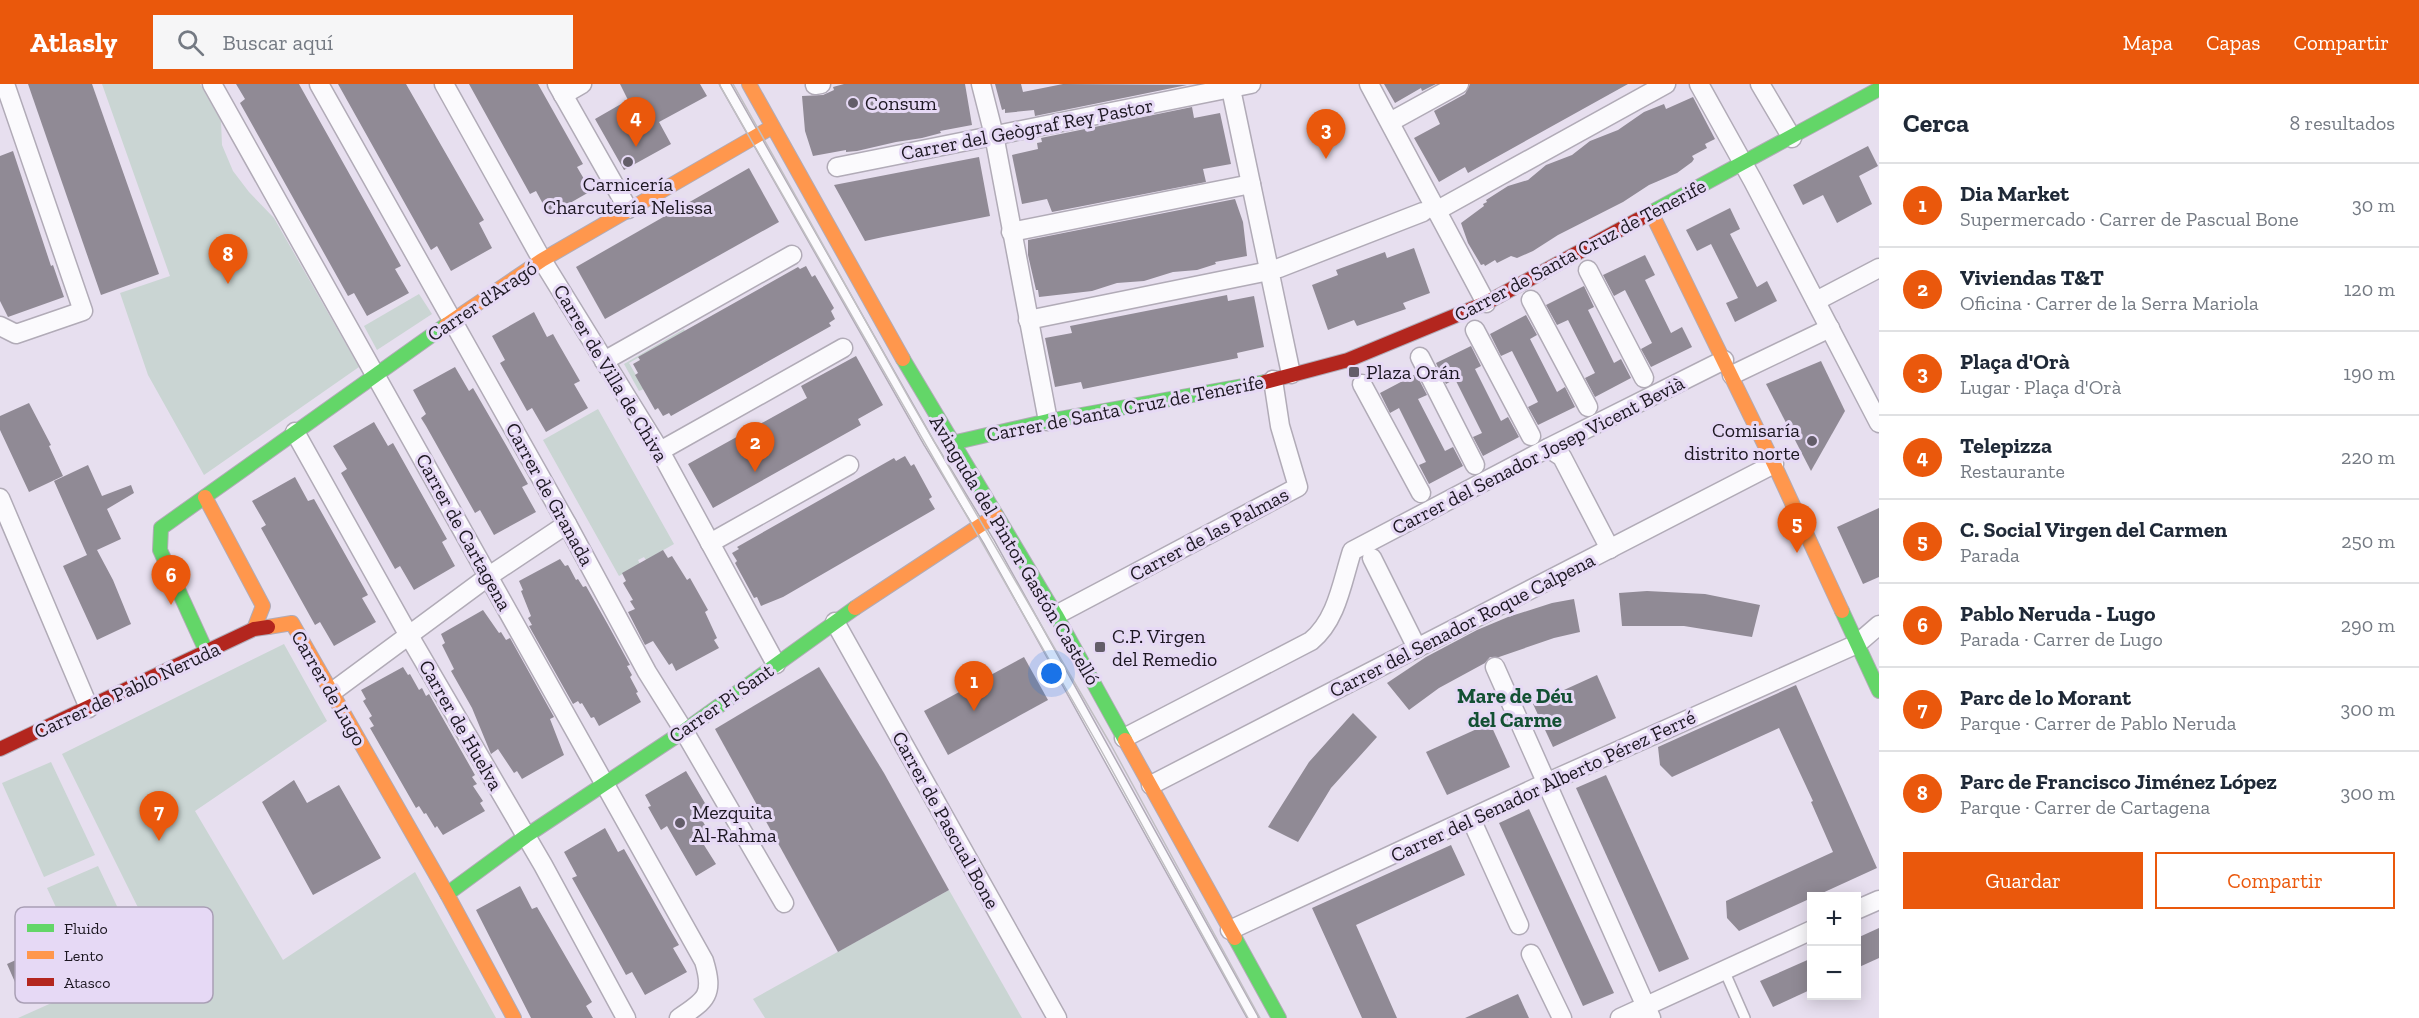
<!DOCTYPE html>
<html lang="es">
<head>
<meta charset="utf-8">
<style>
  body { margin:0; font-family:"Zilla Slab",serif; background:#f6f6f7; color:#1f2937 }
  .controls { position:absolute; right:18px; bottom:18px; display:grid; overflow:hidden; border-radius:0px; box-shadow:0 3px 15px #0003 }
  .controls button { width:54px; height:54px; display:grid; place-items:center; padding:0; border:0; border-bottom:2px solid #e0e1e3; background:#fff; color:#1f2937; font:30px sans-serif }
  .you { position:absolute; left:1052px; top:590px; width:21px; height:21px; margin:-15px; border:4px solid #fff; border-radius:50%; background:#1a73e8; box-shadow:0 0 0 9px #1a73e833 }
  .badge { display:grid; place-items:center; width:39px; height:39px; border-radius:50%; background:#ea580c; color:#fff; font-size:20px; font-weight:700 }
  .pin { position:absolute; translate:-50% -50px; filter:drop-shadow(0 2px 3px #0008) }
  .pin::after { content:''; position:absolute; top:32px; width:21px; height:18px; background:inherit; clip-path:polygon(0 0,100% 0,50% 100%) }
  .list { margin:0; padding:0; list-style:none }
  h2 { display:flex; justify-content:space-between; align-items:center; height:78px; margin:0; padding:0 24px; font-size:26px }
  h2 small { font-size:20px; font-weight:400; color:#747a83 }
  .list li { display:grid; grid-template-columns:39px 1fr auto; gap:18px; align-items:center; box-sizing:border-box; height:84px; padding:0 24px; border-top:2px solid #e0e1e3 }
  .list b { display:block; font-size:22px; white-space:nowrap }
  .list p { margin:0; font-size:20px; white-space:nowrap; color:#747a83 }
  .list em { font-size:20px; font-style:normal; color:#747a83 }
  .actions { display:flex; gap:12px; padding:18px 24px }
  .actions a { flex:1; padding:14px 0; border:2px solid #ea580c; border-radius:0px; text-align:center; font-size:21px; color:#ea580c }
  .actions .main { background:#ea580c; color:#fff }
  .icon { flex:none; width:33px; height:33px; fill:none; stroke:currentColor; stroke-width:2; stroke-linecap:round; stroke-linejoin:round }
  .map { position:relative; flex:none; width:1879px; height:934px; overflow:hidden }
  header { display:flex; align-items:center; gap:36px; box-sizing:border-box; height:84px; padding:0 30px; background:#ea580c; color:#fff }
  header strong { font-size:28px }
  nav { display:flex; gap:33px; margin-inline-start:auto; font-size:21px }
  .search { width:420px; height:54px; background:#f6f6f7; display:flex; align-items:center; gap:15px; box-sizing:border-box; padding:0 21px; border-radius:0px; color:#747a83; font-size:22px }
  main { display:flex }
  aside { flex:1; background:#fff }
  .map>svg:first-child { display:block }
  .green { fill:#cad5d3 }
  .building { fill:#908a95 }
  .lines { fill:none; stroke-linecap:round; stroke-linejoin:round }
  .lane-casing { stroke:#b1abb7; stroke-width:12 }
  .street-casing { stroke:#b1abb7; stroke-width:21 }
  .fast-casing { stroke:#b1abb7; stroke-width:16 }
  .slow-casing { stroke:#b1abb7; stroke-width:16 }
  .jam-casing { stroke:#b1abb7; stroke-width:16 }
  .lane { stroke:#fbfafd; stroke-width:9 }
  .street { stroke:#fbfafd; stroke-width:18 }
  .fast { stroke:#63d668; stroke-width:14 }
  .slow { stroke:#ff974d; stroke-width:14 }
  .jam { stroke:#b3261e; stroke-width:14 }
  .tram { stroke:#c1bfc3; stroke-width:1.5 }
  .poi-dot { fill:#635d69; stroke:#e6d9f5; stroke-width:2 }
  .labels { text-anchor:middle; stroke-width:6; stroke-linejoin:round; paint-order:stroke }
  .poi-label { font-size:20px; fill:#1c1721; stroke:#e6d9f5; text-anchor:start }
  .street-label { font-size:20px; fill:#1c1721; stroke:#e6d9f5 }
  .neighbourhood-label { font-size:21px; font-weight:bold; fill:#135033; stroke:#e6d9f5 }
  .key { fill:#e6d9f5; stroke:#a99fb5; stroke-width:1.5 }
  .key-label { font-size:16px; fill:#1c1721 }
</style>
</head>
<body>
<header>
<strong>Atlasly</strong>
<div class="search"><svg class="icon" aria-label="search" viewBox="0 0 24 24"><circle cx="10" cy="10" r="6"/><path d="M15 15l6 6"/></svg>Buscar aquí</div>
<nav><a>Mapa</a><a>Capas</a><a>Compartir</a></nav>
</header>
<main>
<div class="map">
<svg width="1879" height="934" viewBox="0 0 1879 934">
  <rect width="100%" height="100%" fill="#e7dfef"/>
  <g class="green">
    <polygon points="102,0 200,0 221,37 222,61 233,87 249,108 274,134 359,283 204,391 148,291 120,209 170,192"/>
    <polygon points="419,210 432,230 377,266 364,242"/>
    <polygon points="684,245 685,247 629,279 644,305 639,307 624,280"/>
    <polygon points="598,325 674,460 646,476 644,473 638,476 640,480 619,492 543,356"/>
    <polygon points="284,560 327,637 195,727 283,876 415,788 496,934 18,934 161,870 62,670"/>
    <polygon points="51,678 95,771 44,793 2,699"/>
    <polygon points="98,782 140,871 89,894 47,804"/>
    <polygon points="949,806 1022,934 765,934 753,915"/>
  </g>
  <g class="building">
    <polygon points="28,0 92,0 159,190 101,211"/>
    <polygon points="236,0 299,0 401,182 395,185 409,209 367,232 354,209 348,212 240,19 245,15"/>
    <polygon points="338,0 406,0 484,136 479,139 492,164 451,187 437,162 431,166"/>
    <polygon points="469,0 538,0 583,80 577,83 591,107 549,131 536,107 530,110"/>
    <polygon points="620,0 700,0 707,12 659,38 671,60 624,86 595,35 628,16"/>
    <polygon points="844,0 965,0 972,41 940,47 941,49 922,54 896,58 857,67 846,68 846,66 813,72 805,47 802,12 823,11 834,6 833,3"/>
    <polygon points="995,0 1021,0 1023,8 1063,0 1187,1 1035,32 1034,26 1005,29 1005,25 1002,26"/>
    <polygon points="1384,0 1436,0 1422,7 1421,4 1395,19"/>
    <polygon points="1470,0 1628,0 1468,89 1465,83 1439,98 1414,54 1440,40 1434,27 1465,10"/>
    <polygon points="1693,13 1715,55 1705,60 1707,64 1692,72 1694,75 1692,78 1677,89 1649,101 1623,118 1558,151 1533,167 1517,174 1511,172 1497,179 1495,176 1485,182 1484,180 1481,181 1468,159 1461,139 1484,122 1483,120 1487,118 1486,116 1508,102 1528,96 1546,81 1572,71 1590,57 1618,46 1644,28 1664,20 1666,25"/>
    <polygon points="1192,23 1194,34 1220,29 1231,80 1203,85 1206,98 1052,128 1047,115 1022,120 1012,71 1038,65 1037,59 1042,58 1041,54"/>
    <polygon points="1868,62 1878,82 1859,92 1872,120 1837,139 1823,111 1803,121 1793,101"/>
    <polygon points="13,67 51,182 53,181 64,213 8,233 0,217 0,72"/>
    <polygon points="979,73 990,132 883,153 865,157 834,101"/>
    <polygon points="749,84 779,138 605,235 576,183"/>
    <polygon points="1235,115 1243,138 1247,172 1215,178 1216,180 1197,186 1173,188 1144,197 1117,199 1092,207 1039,213 1038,206 1036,206 1028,171 1028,156"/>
    <polygon points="1730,124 1740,145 1730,150 1757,203 1767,197 1777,217 1735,238 1726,219 1738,214 1711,160 1697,167 1686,146"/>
    <polygon points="1414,164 1430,209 1403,219 1406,225 1357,242 1354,236 1328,246 1312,201 1338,191 1336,186 1385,168 1387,174"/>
    <polygon points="1645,171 1655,191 1645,196 1671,249 1682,243 1692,263 1651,283 1641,265 1652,259 1625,206 1614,212 1603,191"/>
    <polygon points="806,182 812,193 815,191 834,224 831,227 835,235 829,239 831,242 671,332 669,329 663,332 658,324 655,326 635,291 638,289 633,280 640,276 638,273 798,183 800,185"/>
    <polygon points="1584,202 1594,223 1588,226 1614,279 1621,275 1631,294 1595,313 1585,294 1595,289 1568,236 1557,241 1546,221"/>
    <polygon points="1227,211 1228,217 1254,212 1264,263 1237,269 1238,274 1083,305 1081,298 1055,303 1045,254 1072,249 1070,242"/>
    <polygon points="534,228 547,253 553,250 558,259 580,297 574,300 588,324 546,348 532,324 527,327 513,302 500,279 505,276 492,252"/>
    <polygon points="1526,231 1537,251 1530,255 1557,308 1565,303 1575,323 1538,341 1528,323 1538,318 1512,267 1501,272 1490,250"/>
    <polygon points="1471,262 1481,282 1475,285 1501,337 1508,333 1519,353 1483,372 1473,353 1482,349 1455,295 1446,300 1436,279"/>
    <polygon points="856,272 883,321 858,335 861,341 713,424 688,380 807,314 801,302"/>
    <polygon points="1821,277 1845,327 1811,387 1766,300"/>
    <polygon points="455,283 469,307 473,304 506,361 528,400 522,403 536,428 494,451 480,426 475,429 426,342 421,334 426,330 413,306"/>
    <polygon points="1416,290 1427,311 1418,315 1445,367 1453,363 1463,382 1429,400 1419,381 1426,378 1399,324 1390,329 1380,309"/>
    <polygon points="29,319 51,361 49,362 63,392 29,408 0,346 0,332"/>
    <polygon points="374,338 388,362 393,359 443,448 447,455 442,458 455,482 414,506 400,482 395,485 341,389 347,385 333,362"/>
    <polygon points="905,372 911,382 914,380 932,413 929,415 935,425 783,513 761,522 757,513 754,514 735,479 737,477 732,469 739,465 737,463 894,374 896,377"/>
    <polygon points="88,381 102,412 131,401 134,409 107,425 121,455 97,466 113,496 131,540 97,556 63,482 87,471 54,397"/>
    <polygon points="295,393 308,417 314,415 363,502 368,511 362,514 376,538 334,562 320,538 315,541 261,444 266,441 252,417"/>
    <polygon points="1879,424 1879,493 1863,500 1837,443"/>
    <polygon points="663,466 668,474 672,472 687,496 690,494 708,526 705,528 717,554 714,556 719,564 676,587 672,579 669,581 653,557 645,561 628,528 635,525 630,517 633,516 623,499 626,497 622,489"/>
    <polygon points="560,475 565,482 568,481 576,496 578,495 583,503 586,502 607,539 630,581 627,582 632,591 630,593 638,608 636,609 641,618 599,642 594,633 591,634 582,619 580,620 578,617 573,620 529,542 532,541 528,534 531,532 521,507 523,506 519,497"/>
    <polygon points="1647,507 1705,510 1760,521 1752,553 1684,542 1622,542 1619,509"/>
    <polygon points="1574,515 1580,548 1554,554 1499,573 1490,573 1485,579 1439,604 1409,626 1387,599 1426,573 1477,546 1508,533 1552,519"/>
    <polygon points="483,526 499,549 501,548 506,556 510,554 554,633 550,635 564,671 522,695 517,687 514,689 498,665 491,670 472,624 451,587 454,585 442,561 445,559 441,550"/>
    <polygon points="1024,573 1048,616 948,671 924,627"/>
    <polygon points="403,583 408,591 410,590 419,606 422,604 426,612 429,610 475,691 472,693 477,700 473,702 483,717 480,719 485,727 443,751 437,742 435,744 426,729 424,730 419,722 416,724 370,644 374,642 369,634 372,632 363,617 366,615 361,606"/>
    <polygon points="819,583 884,689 949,806 838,868 715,645"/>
    <polygon points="1597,591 1616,634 1553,663 1533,620"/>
    <polygon points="1796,601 1877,784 1739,847 1727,834 1726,817 1833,768 1811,718 1813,717 1779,644 1672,693 1660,681 1658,663"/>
    <polygon points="1353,629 1377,653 1331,704 1298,758 1268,743 1309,678"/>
    <polygon points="1490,639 1510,683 1447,711 1426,668"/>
    <polygon points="686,687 712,731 702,736 713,755 704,761 716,780 696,792 667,742 661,746 648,723 651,722 645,711"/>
    <polygon points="1606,691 1689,875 1659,888 1576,704"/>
    <polygon points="294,696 307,719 339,701 381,774 313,811 262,718"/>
    <polygon points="1529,725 1614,909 1583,922 1499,739"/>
    <polygon points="605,744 618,768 624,765 669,844 679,861 673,864 687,888 645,911 632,888 626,891 604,851 572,794 577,792 564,768"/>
    <polygon points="1451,761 1465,791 1356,841 1397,934 1362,934 1312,824"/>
    <polygon points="520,802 532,825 537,823 592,918 586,922 593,934 531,934 529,930 476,826"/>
    <polygon points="53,831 75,879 18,905 7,880 38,866 28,842"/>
    <polygon points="1879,844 1879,874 1857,884 1857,854"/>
    <polygon points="1812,874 1812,905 1773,923 1760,897"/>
    <polygon points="1518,910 1529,934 1465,934"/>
  </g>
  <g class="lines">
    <g class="lane-casing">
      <g id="lane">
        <polyline points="725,0 929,359 989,458 1253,934"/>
        <polyline points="1724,886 1745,934"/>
      </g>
    </g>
    <g class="street-casing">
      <g id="street">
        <path d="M 212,0 L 704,877 C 714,910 707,916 679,934"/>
        <polyline points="319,0 567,440 647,588 684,647 784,819"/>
        <polyline points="444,0 542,176 660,367 776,580"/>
        <polyline points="557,0 628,125"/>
        <polyline points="981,0 994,51 1048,337"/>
        <polyline points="1369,0 1486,219"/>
        <polyline points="1699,0 1753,97 1879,339"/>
        <polyline points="1760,0 1792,54"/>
        <polyline points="815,1 821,0"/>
        <polyline points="1231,5 1291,290"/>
        <polyline points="563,11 582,0"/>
        <polyline points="1390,38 1459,0"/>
        <polyline points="837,83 1251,0"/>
        <polyline points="1436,127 1666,0"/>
        <polyline points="1011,148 1251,100"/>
        <polyline points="1279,184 1423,128"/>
        <polyline points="1588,186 1644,294"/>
        <polyline points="1531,216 1588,323"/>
        <polyline points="1816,217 1879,184"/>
        <polyline points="1028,236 1269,187"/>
        <polyline points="0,242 16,250 83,227 5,0"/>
        <polyline points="1475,246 1531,352"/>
        <polyline points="1420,273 1475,381"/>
        <polyline points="604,277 792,171"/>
        <polyline points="1732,291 1830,244"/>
        <polyline points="1362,300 1421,409"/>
        <polyline points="295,348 408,550 543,781 626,934"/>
        <polyline points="1548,364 1562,373 1610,465"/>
        <polyline points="660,367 843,264"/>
        <polyline points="0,414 89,624"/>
        <polyline points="710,459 849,381"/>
        <polyline points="1372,474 1417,564"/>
        <polyline points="1056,531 1298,403 1280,342 1273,296"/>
        <polyline points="835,538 1057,934"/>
        <polyline points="1495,583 1651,934"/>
        <polyline points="332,608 489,492 567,440"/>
        <path d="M 1124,654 L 1311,557 C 1337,536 1342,498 1352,467 L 1548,364 L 1724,276"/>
        <polyline points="1151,701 1774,380"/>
        <polyline points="1471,735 1519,841"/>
        <polyline points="1856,826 1879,816"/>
        <polyline points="1230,846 1546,699 1857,560 1879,541"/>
        <polyline points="1531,870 1562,934"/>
        <polyline points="1620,934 1812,846"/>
      </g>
    </g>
    <g class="fast-casing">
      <g id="fast">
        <polyline points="1652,128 1879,5"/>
        <polyline points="903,275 1056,531 1125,656"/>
        <polyline points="952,359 1048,337 1265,298"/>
        <polyline points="1842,527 1879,607"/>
        <polyline points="207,569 160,466 161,444 446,241"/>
        <polyline points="447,810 526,752 684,647 855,524"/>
        <polyline points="1235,854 1279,934"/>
      </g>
    </g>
    <g class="slow-casing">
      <g id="slow">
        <polyline points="749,0 903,275"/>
        <polyline points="1652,130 1774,380 1842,527"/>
        <polyline points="446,241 542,176 772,43"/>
        <polyline points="205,413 263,522 254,545"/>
        <polyline points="855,524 996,431"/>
        <polyline points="268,543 292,539 447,810 514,934"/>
        <polyline points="1125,656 1235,854"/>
      </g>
    </g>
    <g class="jam-casing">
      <g id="jam">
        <polyline points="1265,298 1348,276 1486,219 1652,128"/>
        <polyline points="0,665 254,545 268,543"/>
      </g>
    </g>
    <use href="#lane" class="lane"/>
    <use href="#street" class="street"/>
    <use href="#fast" class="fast"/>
    <use href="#slow" class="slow"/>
    <use href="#jam" class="jam"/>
    <g class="tram">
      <polyline points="719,0 1101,666 1248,934"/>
      <polyline points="733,0 911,318 1111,661 1260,934"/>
    </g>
  </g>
  <g class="poi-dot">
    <circle cx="853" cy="19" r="6"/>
    <circle cx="628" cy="78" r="6"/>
    <rect x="1348" y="282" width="12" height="12" rx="3"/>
    <circle cx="1812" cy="357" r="6"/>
    <rect x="1094" y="557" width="12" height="12" rx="3"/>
    <circle cx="680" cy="739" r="6"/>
  </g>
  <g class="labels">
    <g class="poi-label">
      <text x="865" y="26">Consum</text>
      <text x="628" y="107" text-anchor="middle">Carnicería<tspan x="628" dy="23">Charcutería Nelissa</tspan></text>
      <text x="1366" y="295">Plaza Orán</text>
      <text x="1800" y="353" text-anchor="end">Comisaría<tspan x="1800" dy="23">distrito norte</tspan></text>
      <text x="1112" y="559">C.P. Virgen<tspan x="1112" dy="23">del Remedio</tspan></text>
      <text x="692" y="735">Mezquita<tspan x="692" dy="23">Al-Rahma</tspan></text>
    </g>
    <g class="street-label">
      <text transform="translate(1027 45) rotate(-11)" y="7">Carrer del Geògraf Rey Pastor</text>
      <text transform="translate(1580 166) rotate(-28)" y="7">Carrer de Santa Cruz de Tenerife</text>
      <text transform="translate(482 217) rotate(-34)" y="7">Carrer d'Aragó</text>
      <text transform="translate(611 289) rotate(59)" y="7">Carrer de Villa de Chiva</text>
      <text transform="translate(1125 324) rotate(-11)" y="7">Carrer de Santa Cruz de Tenerife</text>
      <text transform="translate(1538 371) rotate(-27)" y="7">Carrer del Senador Josep Vicent Bevià</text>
      <text transform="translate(550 410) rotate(61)" y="7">Carrer de Granada</text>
      <text transform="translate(464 448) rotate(61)" y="7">Carrer de Cartagena</text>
      <text transform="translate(1209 450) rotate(-28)" y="7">Carrer de las Palmas</text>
      <text transform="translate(1015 466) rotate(59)" y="7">Avinguda del Pintor Gastón Castelló</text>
      <text transform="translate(1462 541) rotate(-27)" y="7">Carrer del Senador Roque Calpena</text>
      <text transform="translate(329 604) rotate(60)" y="7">Carrer de Lugo</text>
      <text transform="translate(127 606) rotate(-25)" y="7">Carrer de Pablo Neruda</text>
      <text transform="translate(721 619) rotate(-35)" y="7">Carrer Pi Sant</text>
      <text transform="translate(461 641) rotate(60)" y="7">Carrer de Huelva</text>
      <text transform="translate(1543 702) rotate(-25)" y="7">Carrer del Senador Alberto Pérez Ferré</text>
      <text transform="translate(946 736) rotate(61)" y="7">Carrer de Pascual Bone</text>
    </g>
    <g class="neighbourhood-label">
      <text x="1515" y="619">Mare de Déu<tspan x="1515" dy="24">del Carme</tspan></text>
    </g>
  </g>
  <rect x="15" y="823" width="198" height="96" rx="9" class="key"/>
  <rect x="27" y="840" width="27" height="8" fill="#63d668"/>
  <rect x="27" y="867" width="27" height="8" fill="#ff974d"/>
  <rect x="27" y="894" width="27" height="8" fill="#b3261e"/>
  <g class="key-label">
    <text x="64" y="850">Fluido</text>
    <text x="64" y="877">Lento</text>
    <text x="64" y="904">Atasco</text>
  </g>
</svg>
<div class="controls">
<button>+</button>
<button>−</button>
</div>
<div class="you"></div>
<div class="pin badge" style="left:974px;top:627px">1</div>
<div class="pin badge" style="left:755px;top:388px">2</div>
<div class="pin badge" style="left:1326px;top:75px">3</div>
<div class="pin badge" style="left:636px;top:63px">4</div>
<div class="pin badge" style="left:1797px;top:469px">5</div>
<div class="pin badge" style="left:171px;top:521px">6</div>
<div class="pin badge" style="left:159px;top:757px">7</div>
<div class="pin badge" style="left:228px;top:200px">8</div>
</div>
<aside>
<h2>Cerca<small>8 resultados</small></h2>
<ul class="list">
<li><span class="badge">1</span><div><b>Dia Market</b><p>Supermercado · Carrer de Pascual Bone</p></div><em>30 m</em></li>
<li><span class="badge">2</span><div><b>Viviendas T&amp;T</b><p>Oficina · Carrer de la Serra Mariola</p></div><em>120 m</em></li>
<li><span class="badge">3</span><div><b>Plaça d'Orà</b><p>Lugar · Plaça d'Orà</p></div><em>190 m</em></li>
<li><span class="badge">4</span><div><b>Telepizza</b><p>Restaurante</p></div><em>220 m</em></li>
<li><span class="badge">5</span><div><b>C. Social Virgen del Carmen</b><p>Parada</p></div><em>250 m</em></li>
<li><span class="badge">6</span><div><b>Pablo Neruda - Lugo</b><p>Parada · Carrer de Lugo</p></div><em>290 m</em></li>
<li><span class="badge">7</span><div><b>Parc de lo Morant</b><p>Parque · Carrer de Pablo Neruda</p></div><em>300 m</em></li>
<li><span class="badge">8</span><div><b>Parc de Francisco Jiménez López</b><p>Parque · Carrer de Cartagena</p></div><em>300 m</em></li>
</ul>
<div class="actions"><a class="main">Guardar</a><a>Compartir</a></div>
</aside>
</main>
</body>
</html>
